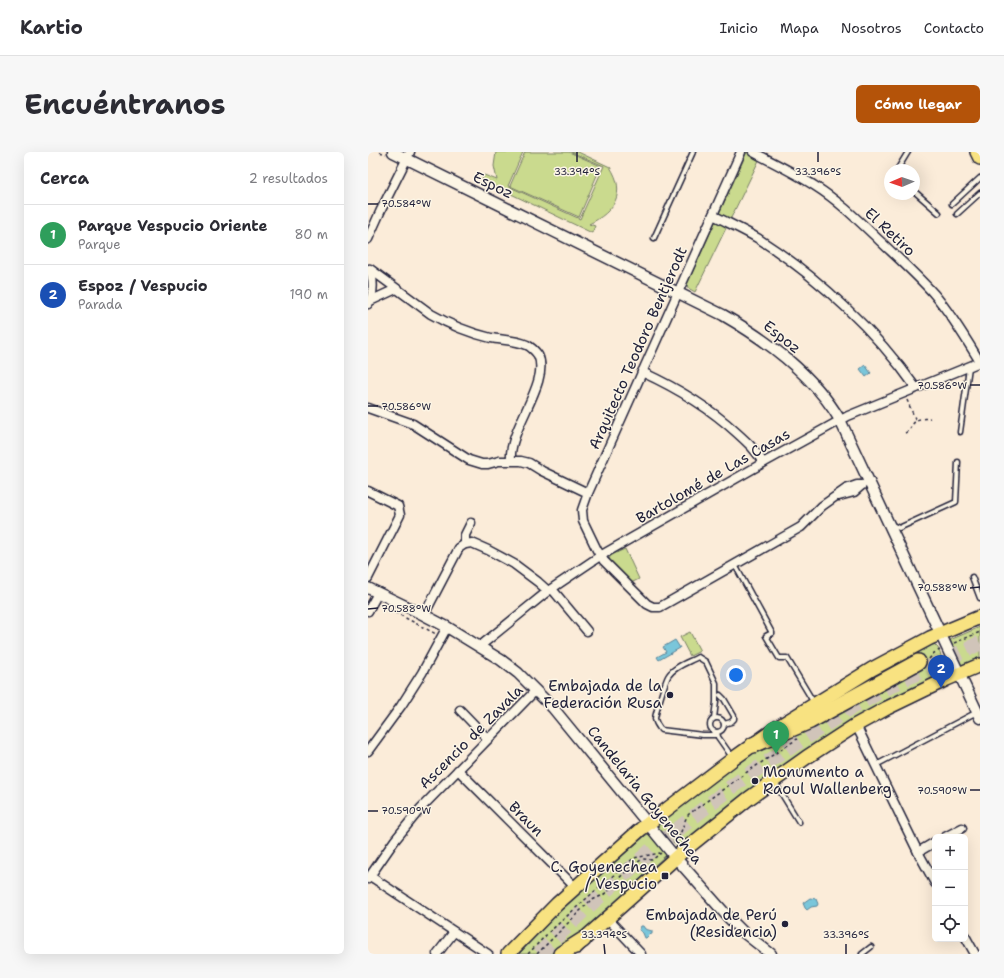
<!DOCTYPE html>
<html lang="es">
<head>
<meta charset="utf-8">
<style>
  body { margin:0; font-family:"Shantell Sans",sans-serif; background:#f7f7f7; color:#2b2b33 }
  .controls { position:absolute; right:12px; bottom:12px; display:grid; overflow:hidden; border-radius:6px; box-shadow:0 4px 16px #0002 }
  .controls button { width:36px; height:36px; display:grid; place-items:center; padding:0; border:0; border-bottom:1px solid #e1e1e2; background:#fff; color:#2b2b33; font:20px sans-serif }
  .compass { position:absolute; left:516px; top:12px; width:36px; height:36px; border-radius:50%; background:#fff; box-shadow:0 4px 16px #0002; rotate:268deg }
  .you { position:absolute; left:368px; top:523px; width:14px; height:14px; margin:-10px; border:3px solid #fff; border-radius:50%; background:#1a73e8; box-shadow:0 0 0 6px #1a73e833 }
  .badge { display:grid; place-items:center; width:26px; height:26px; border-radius:50%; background:#b45309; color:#fff; font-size:13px; font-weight:700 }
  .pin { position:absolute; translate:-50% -33px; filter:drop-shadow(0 1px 2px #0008) }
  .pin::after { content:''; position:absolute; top:21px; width:14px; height:12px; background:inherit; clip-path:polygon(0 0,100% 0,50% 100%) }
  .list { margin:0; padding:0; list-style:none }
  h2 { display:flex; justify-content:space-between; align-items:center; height:52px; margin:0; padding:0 16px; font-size:17px }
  h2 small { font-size:13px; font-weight:400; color:#7c7c81 }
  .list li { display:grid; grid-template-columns:26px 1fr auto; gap:12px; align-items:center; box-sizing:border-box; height:60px; padding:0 16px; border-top:1px solid #e1e1e2 }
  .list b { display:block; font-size:15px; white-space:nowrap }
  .list p { margin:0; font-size:13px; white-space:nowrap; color:#7c7c81 }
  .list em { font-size:13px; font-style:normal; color:#7c7c81 }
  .icon { flex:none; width:22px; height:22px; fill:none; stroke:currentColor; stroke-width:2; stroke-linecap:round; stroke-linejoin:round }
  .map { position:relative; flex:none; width:612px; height:802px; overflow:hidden; border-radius:6px }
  header { display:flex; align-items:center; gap:24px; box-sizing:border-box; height:56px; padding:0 20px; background:#fff; border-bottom:1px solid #e1e1e2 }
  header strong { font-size:19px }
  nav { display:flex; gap:22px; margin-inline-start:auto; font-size:14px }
  .intro { display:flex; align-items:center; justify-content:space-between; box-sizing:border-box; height:96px; padding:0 24px }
  h1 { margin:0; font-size:28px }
  .button { padding:10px 18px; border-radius:6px; background:#b45309; color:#fff; font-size:14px; font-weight:700 }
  main { display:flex; gap:24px; padding:0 24px }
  aside { flex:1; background:#fff; border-radius:6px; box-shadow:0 4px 16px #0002 }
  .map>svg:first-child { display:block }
  .green { fill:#cada8e; stroke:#767e64 }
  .water { fill:#7ac6da; stroke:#57849a }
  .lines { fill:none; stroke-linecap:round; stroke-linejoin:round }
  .motorway-tunnel { stroke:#d0c4b9; stroke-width:15; stroke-dasharray:15 8; stroke-linecap:butt }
  .service-casing { stroke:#22223b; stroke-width:7 }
  .minor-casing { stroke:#22223b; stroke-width:11 }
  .tertiary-casing { stroke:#22223b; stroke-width:13 }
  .primary-casing { stroke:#22223b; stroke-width:16 }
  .motorway-casing { stroke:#22223b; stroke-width:18 }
  .path { stroke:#22223b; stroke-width:1.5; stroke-dasharray:3 3; stroke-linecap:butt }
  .service { stroke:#fcf5e5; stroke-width:4 }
  .minor { stroke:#fcf5e5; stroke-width:8 }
  .tertiary { stroke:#fcf5e5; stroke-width:10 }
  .primary { stroke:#f8e281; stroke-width:13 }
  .motorway { stroke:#f8e281; stroke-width:15 }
  .ticks { fill:none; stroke:#22223b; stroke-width:1.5 }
  .poi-dot { fill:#22223b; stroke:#fcf5e5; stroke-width:1.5 }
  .labels { text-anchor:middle; stroke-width:3; stroke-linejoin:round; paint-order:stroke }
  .street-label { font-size:15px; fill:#22223b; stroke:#fcf5e5 }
  .poi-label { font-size:15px; fill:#22223b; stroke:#fcf5e5; text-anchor:end }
  .ticks-label { font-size:10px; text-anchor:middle; fill:#22223b; stroke:#fcf5e5; stroke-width:3; stroke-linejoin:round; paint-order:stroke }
</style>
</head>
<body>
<header>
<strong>Kartio</strong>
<nav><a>Inicio</a><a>Mapa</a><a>Nosotros</a><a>Contacto</a></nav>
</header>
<div class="intro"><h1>Encuéntranos</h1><a class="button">Cómo llegar</a></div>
<main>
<aside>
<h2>Cerca<small>2 resultados</small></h2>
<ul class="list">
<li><span class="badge" style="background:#2e9e5b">1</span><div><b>Parque Vespucio Oriente</b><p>Parque</p></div><em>80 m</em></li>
<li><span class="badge" style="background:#1a4fb4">2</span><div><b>Espoz / Vespucio</b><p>Parada</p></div><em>190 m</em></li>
</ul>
</aside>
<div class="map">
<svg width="612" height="802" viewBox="0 0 612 802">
  <rect width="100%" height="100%" fill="#fbecd9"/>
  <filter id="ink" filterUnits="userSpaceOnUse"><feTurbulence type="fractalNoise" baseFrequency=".025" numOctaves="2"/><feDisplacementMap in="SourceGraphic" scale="8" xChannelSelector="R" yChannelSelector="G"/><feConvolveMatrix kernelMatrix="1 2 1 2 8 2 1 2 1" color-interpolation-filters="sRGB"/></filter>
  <g filter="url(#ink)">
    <g class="green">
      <path d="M 128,0 L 155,0 L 140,34 L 212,67 L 236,14 L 203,0 L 210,0 L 242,15 C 259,41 246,60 221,72 L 227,74 L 224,81 L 114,28 L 116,23 L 129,28 L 126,14 Z"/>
      <polygon points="157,0 201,0 233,14 211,65 142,34"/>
      <polygon points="379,0 395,0 327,140 320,136 319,132"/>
      <polygon points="257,397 271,427 263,431 241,407 243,403"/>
      <polygon points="612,475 612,505 593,513 582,488"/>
      <polygon points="322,480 332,499 322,504 312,485"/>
      <path d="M 566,492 L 570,496 L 579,519 L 578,521 C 482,562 396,624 315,690 L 309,694 L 291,677 L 290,673 L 292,670 L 397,592 L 454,559 L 517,516 Z"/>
      <polygon points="281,682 298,703 191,802 151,802 197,753 278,683"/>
    </g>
    <g class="water">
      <polygon points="497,213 503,221 498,225 492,217"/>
      <polygon points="307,488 312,496 291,508 289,505 298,500 295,495"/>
      <polygon points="442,746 448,747 450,752 449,754 443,755 439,758 437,756 435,751"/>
      <polygon points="273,774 275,774 277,777 284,779 284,782 281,783 278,786 277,786 275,781 271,778"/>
    </g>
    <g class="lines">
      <polyline class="motorway-tunnel" points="171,802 214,760 281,700 363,635 395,613 481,557 526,532 612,491"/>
      <g class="service-casing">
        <g id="service">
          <polyline points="529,18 540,0"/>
          <polyline points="546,39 571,61"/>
          <polyline points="584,52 612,26"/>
          <polyline points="589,62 612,41"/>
          <polyline points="286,86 325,0"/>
          <polyline points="592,280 601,215"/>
          <polyline points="524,373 531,376 588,350 590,310"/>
          <polyline points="367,413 404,481 398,484 411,506 419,506 446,551"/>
          <polyline points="604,425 612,446"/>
          <polyline points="352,543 356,547 366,564 366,567 363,570 356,572"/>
          <circle cx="349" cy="573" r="7"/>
          <path d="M 346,566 L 348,550 L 348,531 L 338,510 L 330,505 C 321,510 307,514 301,523 C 298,526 287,563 287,567 C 288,572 290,574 293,578 L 335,583 L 349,583"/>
          <polyline points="349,580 350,585 364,605"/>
          <polyline points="508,613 609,560"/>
          <polyline points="407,631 431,670"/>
          <polyline points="494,802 503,795"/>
        </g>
      </g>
      <g class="minor-casing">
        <g id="minor">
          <polyline points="373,0 220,341 214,358 215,369 229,398 236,409 279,452 285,455 292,455 433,375 454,354 478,337 489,333 494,333"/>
          <path d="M 385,0 C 406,11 427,21 447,34 C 471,49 491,69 512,89 C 530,106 549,123 566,142 C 584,163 598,187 612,210"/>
          <path d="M 345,63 C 360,71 376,78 391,87 C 450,125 508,179 548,236"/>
          <polyline points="0,87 13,58 42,0"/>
          <path d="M 2,117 L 63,162 C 82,173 102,181 123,186 C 134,188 148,188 159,193 C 163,195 167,199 170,203 C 183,230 140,277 143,308"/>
          <polyline points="2,149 28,137"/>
          <path d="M 0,152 C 6,143 6,126 1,117"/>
          <path d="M 274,220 C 309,236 341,255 369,281 C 379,290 389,299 395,311"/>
          <polyline points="0,256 45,272 101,308 114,312 120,312 131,309 153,309 161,311 174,319 220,341"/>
          <polyline points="0,339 30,354 32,363 0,426"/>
          <polyline points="471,344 486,340 494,333"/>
          <polyline points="97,392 97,383 103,371"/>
          <polyline points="184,437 219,479"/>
          <polyline points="0,459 10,441"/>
          <polyline points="56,463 91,396 97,392 104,391 120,398 146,412 170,430 180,439"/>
          <polyline points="111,495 180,439 232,404 395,311 480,264 612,210"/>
          <polyline points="92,558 120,587"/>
          <polyline points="488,573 550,700 567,731"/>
          <polyline points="0,599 33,554 54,521 79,475"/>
          <polyline points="90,618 207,735"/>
          <polyline points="577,685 594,676"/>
          <polyline points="550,700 567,690"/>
          <polyline points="2,724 120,802"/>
          <polyline points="0,727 27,688 53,656 168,538"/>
          <polyline points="239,766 273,802"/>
          <polyline points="597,784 607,802"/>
          <polyline points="69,802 86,780"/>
        </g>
      </g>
      <g class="tertiary-casing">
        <g id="tertiary">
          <path d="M 25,0 L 355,163 C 400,189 445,222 472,268 L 612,566"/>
          <polyline points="0,436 56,463 79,475 133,508 150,521 185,556 307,705 361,766 375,780 403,802"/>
        </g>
      </g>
      <g class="primary-casing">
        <g id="primary">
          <polyline points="609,0 612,6"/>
          <polyline points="208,795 215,788 314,700 380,647 439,605 488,573 519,556 579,527 612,513"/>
          <polyline points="140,802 189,752 273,677 365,607 410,575 504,517 562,486 612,465"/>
        </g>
      </g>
      <g class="motorway-casing">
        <g id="motorway">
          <polyline points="385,593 442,569 550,510"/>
          <polyline points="193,802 215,788"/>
        </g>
      </g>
      <g class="path">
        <polyline points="12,0 18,2"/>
        <polyline points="539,248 548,269"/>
        <path d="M 537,281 C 543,278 543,272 549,268 C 553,266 558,267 562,266"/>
        <polyline points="11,452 68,482"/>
        <polyline points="586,491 612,480"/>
        <polyline points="561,507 566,501 572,498"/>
        <path d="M 306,690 C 315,683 314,670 321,662 L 379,620 L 429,587"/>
        <polyline points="160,802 180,781 228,738 266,706 292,701"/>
        <polyline points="169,802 222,749 235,743 245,735 249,728 265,713 275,707 284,708 293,701"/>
      </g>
      <use href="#service" class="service"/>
      <use href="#minor" class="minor"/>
      <use href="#tertiary" class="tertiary"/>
      <use href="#primary" class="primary"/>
      <use href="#motorway" class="motorway"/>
    </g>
  </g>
  <path class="ticks" d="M 209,0 L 209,10M 450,0 L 450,10M 0,52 L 10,52M 602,233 L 612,233M 0,254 L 10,254M 602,436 L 612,435M 0,457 L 10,456M 602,638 L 612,638M 0,659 L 10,659M 236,792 L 237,802M 478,792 L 478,802"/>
  <g class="poi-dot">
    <circle cx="302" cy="543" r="4"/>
    <circle cx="387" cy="629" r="4"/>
    <rect x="293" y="720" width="8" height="8" rx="2"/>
    <circle cx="417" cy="772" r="4"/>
  </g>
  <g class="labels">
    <g class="street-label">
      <text transform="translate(125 33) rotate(26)" y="5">Espoz</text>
      <text transform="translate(522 80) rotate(43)" y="5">El Retiro</text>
      <text transform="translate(414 185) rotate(38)" y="5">Espoz</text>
      <text transform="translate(270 196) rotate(-66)" y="5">Arquitecto Teodoro Bentjerodt</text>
      <text transform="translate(345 324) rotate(-30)" y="5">Bartolomé de Las Casas</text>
      <text transform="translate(103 585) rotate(-45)" y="5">Ascencio de Zavala</text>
      <text transform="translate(277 643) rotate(51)" y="5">Candelaria Goyenechea</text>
      <text transform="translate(158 667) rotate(45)" y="5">Braun</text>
    </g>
    <g class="poi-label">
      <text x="294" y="539">Embajada de la<tspan x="294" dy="17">Federación Rusa</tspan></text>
      <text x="395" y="625" text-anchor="start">Monumento a<tspan x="395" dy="17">Raoul Wallenberg</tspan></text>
      <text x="289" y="720">C. Goyenechea<tspan x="289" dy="17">/ Vespucio</tspan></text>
      <text x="409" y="768">Embajada de Perú<tspan x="409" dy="17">(Residencia)</tspan></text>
    </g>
  </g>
  <g class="ticks-label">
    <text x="209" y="23">33.394°S</text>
    <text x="450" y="23">33.396°S</text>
    <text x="38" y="55">70.584°W</text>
    <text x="574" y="237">70.586°W</text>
    <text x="38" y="258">70.586°W</text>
    <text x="574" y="439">70.588°W</text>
    <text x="38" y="460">70.588°W</text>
    <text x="574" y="642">70.590°W</text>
    <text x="38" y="662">70.590°W</text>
    <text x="236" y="786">33.394°S</text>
    <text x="478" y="786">33.396°S</text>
  </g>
</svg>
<div class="controls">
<button>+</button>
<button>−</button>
<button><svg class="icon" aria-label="locate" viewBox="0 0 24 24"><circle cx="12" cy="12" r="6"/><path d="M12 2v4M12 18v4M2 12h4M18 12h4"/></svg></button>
</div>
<svg class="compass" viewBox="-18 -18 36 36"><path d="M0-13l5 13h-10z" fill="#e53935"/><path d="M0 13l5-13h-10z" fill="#7c7c81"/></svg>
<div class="you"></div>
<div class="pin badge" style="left:408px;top:602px;background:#2e9e5b">1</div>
<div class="pin badge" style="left:573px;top:536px;background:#1a4fb4">2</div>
</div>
</main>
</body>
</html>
